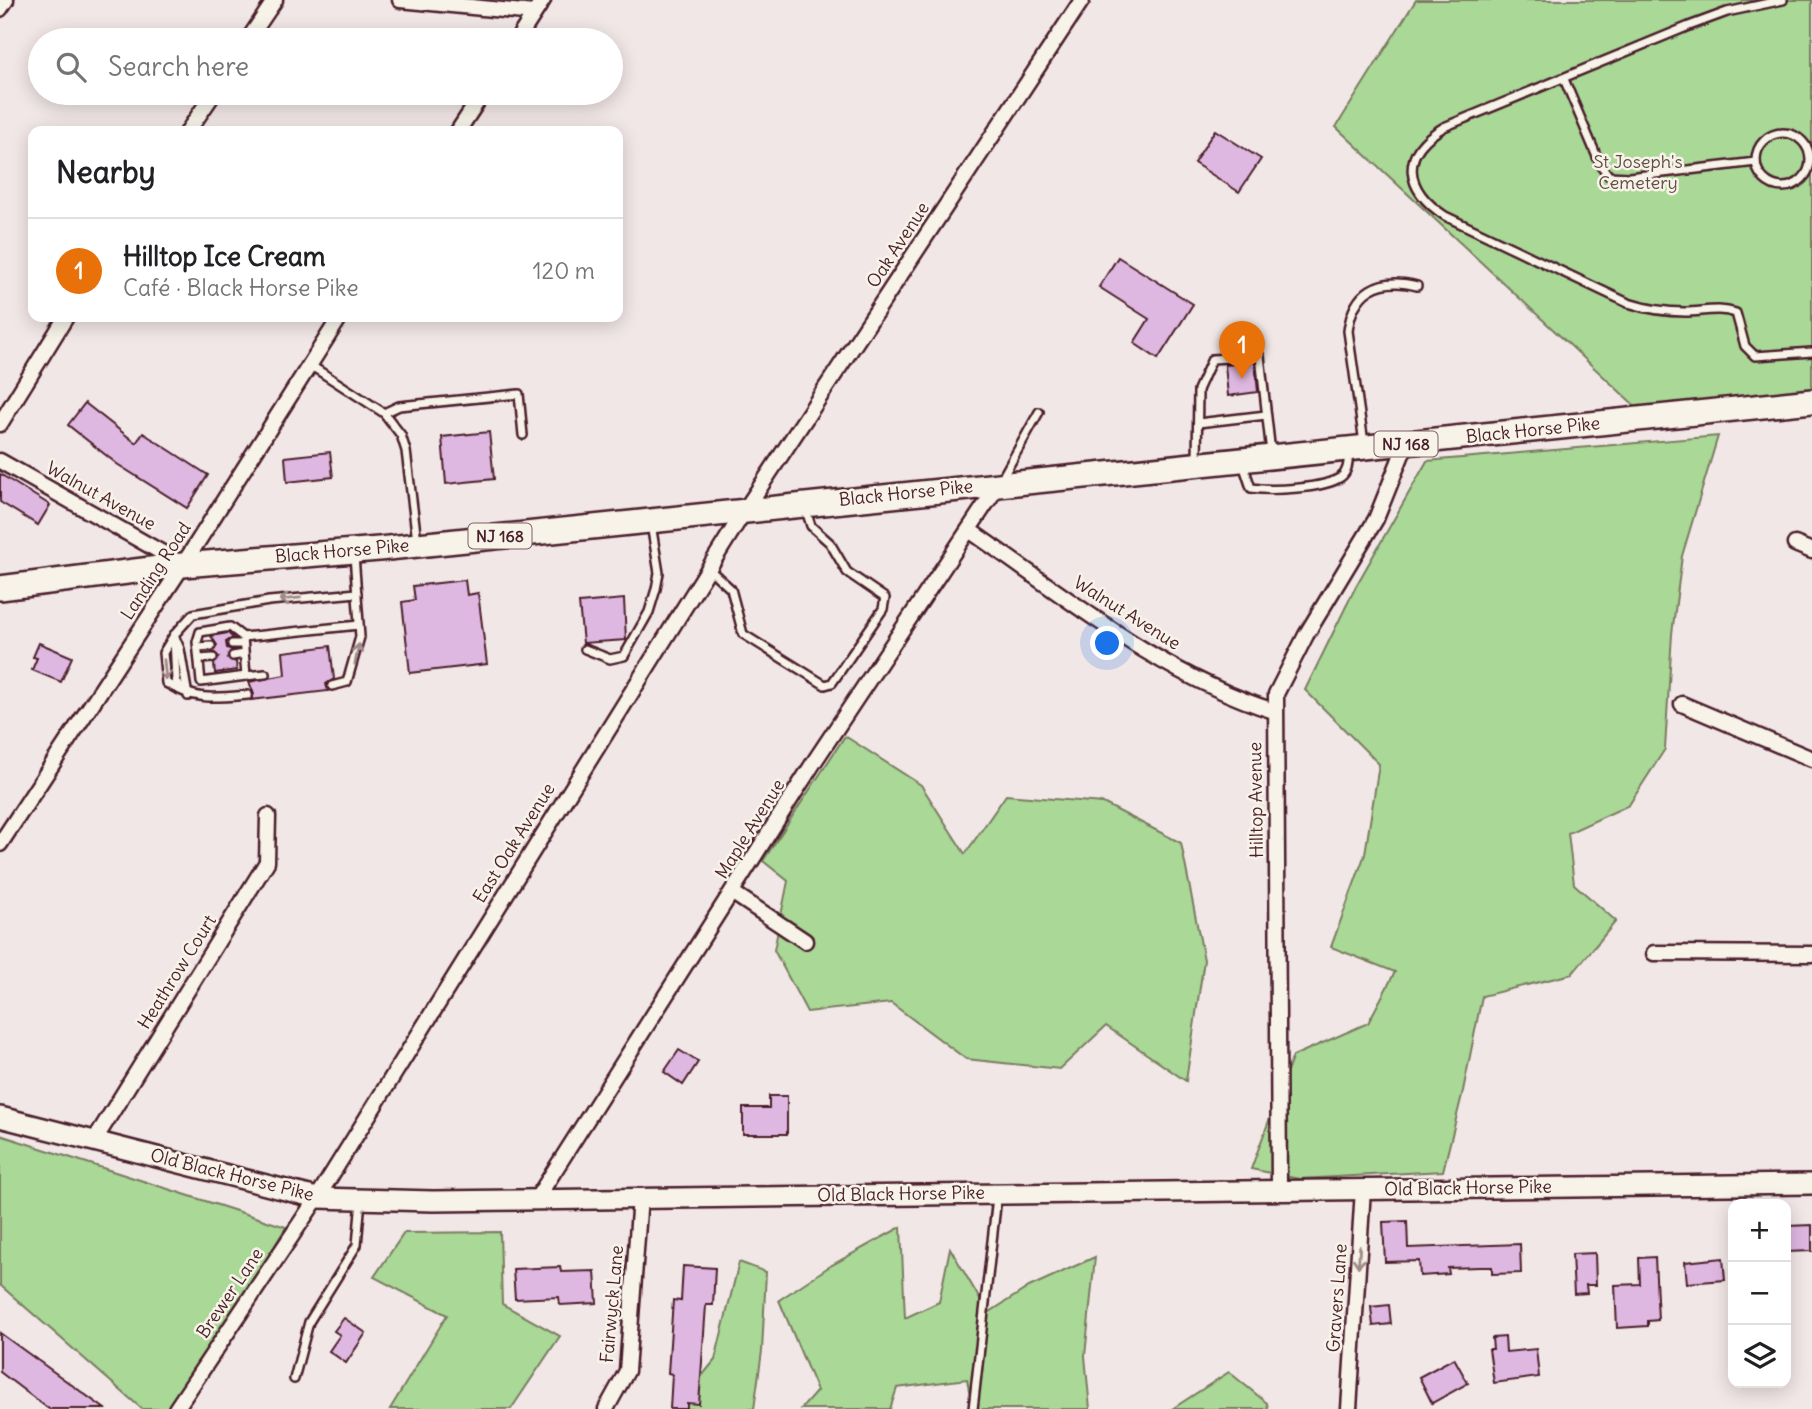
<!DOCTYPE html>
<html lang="en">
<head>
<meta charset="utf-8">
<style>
  body { margin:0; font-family:Delius,sans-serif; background:#f2f2f2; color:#202124 }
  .controls { position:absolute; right:21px; bottom:21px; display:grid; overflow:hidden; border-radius:14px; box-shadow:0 4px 18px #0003 }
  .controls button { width:63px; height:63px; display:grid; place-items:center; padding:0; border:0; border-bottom:2px solid #e0e0e0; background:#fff; color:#202124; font:35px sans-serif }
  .you { position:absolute; left:1108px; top:644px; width:24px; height:24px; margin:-18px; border:5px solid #fff; border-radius:50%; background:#1a73e8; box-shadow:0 0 0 10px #1a73e833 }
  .badge { display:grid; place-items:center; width:46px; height:46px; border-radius:50%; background:#4a1f2b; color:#fff; font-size:23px; font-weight:700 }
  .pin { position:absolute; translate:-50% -58px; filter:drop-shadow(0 2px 4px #0008) }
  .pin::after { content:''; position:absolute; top:37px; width:24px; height:21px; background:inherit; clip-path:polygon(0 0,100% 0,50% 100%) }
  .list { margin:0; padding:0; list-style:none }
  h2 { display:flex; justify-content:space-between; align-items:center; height:91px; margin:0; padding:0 28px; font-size:30px }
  h2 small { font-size:23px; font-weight:400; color:#757577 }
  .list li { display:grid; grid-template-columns:46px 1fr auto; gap:21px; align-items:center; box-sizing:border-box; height:105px; padding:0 28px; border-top:2px solid #e0e0e0 }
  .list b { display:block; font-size:26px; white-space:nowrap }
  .list p { margin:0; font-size:23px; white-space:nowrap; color:#757577 }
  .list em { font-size:23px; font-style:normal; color:#757577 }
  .icon { flex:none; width:38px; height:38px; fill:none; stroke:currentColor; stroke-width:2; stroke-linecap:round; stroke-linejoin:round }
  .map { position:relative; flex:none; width:1812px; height:1409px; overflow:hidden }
  .search { position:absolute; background:#fff; box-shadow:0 4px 18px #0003; left:28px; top:28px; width:595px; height:77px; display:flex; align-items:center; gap:18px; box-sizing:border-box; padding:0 24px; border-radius:38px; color:#757577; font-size:26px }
  .panel { position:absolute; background:#fff; box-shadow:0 4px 18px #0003; left:28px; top:126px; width:595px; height:196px; border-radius:14px }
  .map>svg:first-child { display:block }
  .green { fill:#a9d897; stroke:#7a7c61; stroke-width:2 }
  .building { fill:#dfb8e1; stroke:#4a1f2b; stroke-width:2 }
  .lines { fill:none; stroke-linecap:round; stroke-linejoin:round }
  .lane-casing { stroke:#4a1f2b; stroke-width:12 }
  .street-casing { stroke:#4a1f2b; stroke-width:19 }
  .secondary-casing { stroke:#4a1f2b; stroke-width:24 }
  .primary-casing { stroke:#4a1f2b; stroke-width:28 }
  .lane { stroke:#f7f3e8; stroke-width:7 }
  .street { stroke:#f7f3e8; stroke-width:14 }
  .secondary { stroke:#f7f3e8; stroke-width:19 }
  .primary { stroke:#f7f3e8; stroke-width:23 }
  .oneway { stroke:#a0898a }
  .labels { text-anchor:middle; stroke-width:5; stroke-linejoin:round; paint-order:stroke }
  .shield { fill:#f7f3e8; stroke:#7e5f64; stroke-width:2 }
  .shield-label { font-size:16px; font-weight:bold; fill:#4a1f2b }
  .park-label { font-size:18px; fill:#624d46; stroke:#f7f3e8 }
  .street-label { font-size:18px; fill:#4a1f2b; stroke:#f7f3e8 }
</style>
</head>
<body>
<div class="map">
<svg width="1812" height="1409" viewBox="0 0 1812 1409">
  <rect width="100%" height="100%" fill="#f2e7e7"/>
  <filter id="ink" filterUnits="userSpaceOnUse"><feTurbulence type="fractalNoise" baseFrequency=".0143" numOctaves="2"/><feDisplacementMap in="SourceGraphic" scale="14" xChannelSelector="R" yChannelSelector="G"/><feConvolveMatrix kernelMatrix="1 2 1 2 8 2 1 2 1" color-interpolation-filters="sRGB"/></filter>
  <g filter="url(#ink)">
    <g class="green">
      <polygon points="1416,0 1812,0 1812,401 1648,418 1336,127"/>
      <polygon points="1718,436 1682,556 1672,634 1665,749 1629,805 1568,833 1574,884 1616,921 1572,974 1482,996 1463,1091 1443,1171 1299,1179 1251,1169 1293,1056 1368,1023 1395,972 1331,947 1365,854 1379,764 1305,690 1356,586 1427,461"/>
      <polygon points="845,736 921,785 965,854 1006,795 1103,803 1181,843 1204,960 1186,1081 1106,1026 1060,1069 966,1059 891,1003 807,1012 774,950 788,881 763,861"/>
      <polygon points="0,1135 286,1227 180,1404 186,1409 142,1409 0,1285"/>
      <polygon points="901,1227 905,1318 939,1302 950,1248 988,1313 1029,1287 1095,1257 1085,1356 1090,1409 972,1409 967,1379 897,1388 890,1409 801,1409 817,1391 779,1300 830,1266"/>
      <polygon points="500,1232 502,1304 560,1336 511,1409 390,1409 447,1315 374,1277 404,1233"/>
      <polygon points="739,1262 766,1272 762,1351 754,1409 682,1409 683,1399 715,1360"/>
      <polygon points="1229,1372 1267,1403 1268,1409 1172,1409"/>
    </g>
    <g class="building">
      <polygon points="1215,130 1261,159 1239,192 1194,163"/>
      <polygon points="1118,257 1193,304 1158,359 1134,343 1149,319 1099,287"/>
      <polygon points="1255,362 1258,392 1228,396 1225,365"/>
      <polygon points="85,403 136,443 143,433 208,475 187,508 117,464 68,425"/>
      <polygon points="489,432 494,479 446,484 442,437"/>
      <polygon points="330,452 333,477 287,482 285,457"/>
      <polygon points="0,474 50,505 38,525 0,502"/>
      <polygon points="465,580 467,595 478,593 487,664 410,673 402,602 415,600 413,586"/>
      <polygon points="624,599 626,640 583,643 579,603"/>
      <polygon points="228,633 233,638 226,642 227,648 232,650 227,658 236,662 237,670 215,673 214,664 219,657 213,652 217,645 211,636"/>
      <polygon points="39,643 72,657 61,682 32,670 37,658 33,657"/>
      <polygon points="330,646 334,679 326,684 328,691 251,700 254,694 249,682 285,675 283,652"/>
      <polygon points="679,1050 698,1062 683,1085 664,1072"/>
      <polygon points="769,1096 787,1096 787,1134 743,1134 743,1108 769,1108"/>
      <polygon points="1407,1221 1408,1248 1520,1244 1521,1273 1492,1274 1492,1267 1479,1267 1448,1268 1449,1274 1420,1276 1419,1261 1385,1262 1383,1222"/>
      <polygon points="1812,1225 1812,1251 1786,1252 1786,1226"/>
      <polygon points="1595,1253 1596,1285 1586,1285 1587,1293 1574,1294 1572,1254"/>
      <polygon points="1655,1257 1658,1320 1648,1321 1648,1326 1617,1328 1615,1285 1640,1284 1639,1258"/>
      <polygon points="1723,1258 1725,1280 1687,1283 1685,1262"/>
      <polygon points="683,1266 715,1268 713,1305 706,1305 699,1404 687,1403 687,1409 670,1409 672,1374 668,1373 673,1300 681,1301"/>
      <polygon points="560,1267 561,1272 595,1271 597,1303 560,1305 559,1297 515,1299 513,1269"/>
      <polygon points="1389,1305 1391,1324 1373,1326 1371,1307"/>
      <polygon points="344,1318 366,1333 346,1363 329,1351 340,1335 334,1331"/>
      <polygon points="0,1333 105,1409 49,1409 38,1401 0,1372"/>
      <polygon points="1505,1337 1506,1352 1536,1349 1539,1377 1494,1383 1489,1349 1493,1349 1492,1338"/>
      <polygon points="1454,1358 1468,1383 1432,1403 1419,1377"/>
    </g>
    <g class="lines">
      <g class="lane-casing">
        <g id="lane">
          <path d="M 1783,0 L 1727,12 L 1689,26 L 1444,127 C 1399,153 1404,189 1445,216 L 1628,303 C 1647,309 1665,312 1685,312 C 1703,312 1718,307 1736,313 L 1745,346 L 1755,356 L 1812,352"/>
          <polyline points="1564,79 1600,164 1609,176 1629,177 1756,162"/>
          <circle cx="1783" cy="160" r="27"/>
          <polyline points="310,365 384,413 399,406 519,394 523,435"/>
          <polyline points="384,413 401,435 406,451 417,541"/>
          <polyline points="1198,423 1266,415"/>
          <path d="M 1364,443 L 1348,331 C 1353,291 1379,276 1417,286"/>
          <polyline points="1197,462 1198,390 1212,359 1260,356 1271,453"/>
          <path d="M 1243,464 L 1251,488 C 1271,491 1324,489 1341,477 C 1349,471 1348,460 1349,451"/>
          <polyline points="1001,480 1039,412"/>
          <polyline points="709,569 731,589 743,634 825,685 832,683 883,609 885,598 847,572 830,543 811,526 805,507"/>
          <polygon points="230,627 243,637 246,676 201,682 197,642 200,632"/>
          <path d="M 174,635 L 163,653 L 166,683 C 196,701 214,698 248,695"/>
          <polyline points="243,637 359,625"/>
          <polyline points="174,638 176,681 183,690"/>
          <polyline points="232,644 243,644"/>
          <polyline points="198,647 211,646"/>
          <polyline points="585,649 610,659 624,656 649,612 656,589 659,573 651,524"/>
          <polyline points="233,656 244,654"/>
          <polyline points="199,659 213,658"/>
          <polyline points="246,676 265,674"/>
          <polyline points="332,686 347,682 360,637 354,555"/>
          <polyline points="188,696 180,649 174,635 193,614 269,601 357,593"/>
          <polyline points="294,1379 309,1322 357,1245 361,1200"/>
          <polyline points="973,1409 997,1197"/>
        </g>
      </g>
      <g class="street-casing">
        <g id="street">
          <polyline points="400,0 534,13"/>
          <polyline points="0,9 6,0"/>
          <polyline points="248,40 275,0"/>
          <polyline points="517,40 543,0"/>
          <polyline points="188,131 214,93"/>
          <polyline points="458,131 483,93"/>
          <polyline points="0,424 66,317"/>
          <polyline points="0,461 182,564"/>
          <path d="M 969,530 C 1065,596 1162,676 1274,711"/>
          <polyline points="1795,544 1812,551"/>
          <polyline points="1682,704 1812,759"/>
          <polyline points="0,844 183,565 340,317"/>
          <polyline points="733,893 805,941"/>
          <polyline points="1654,953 1812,954"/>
          <polyline points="94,1141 267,862 268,816"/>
          <polyline points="1279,1189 1276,694 1306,635 1376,519 1406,444"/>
          <polyline points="537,1198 816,759 999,484"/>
          <polyline points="176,1409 317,1198 745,510 1082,0"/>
          <polyline points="606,1409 627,1371 640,1197"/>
          <polyline points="1349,1409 1363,1189"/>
        </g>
      </g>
      <g class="secondary-casing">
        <polyline id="secondary" points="0,1117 317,1198 433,1201 1812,1184"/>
      </g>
      <g class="primary-casing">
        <polyline id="primary" points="0,588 183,565 379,549 1812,401"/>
      </g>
      <use href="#lane" class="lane"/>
      <use href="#street" class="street"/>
      <use href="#secondary" class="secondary"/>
      <use href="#primary" class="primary"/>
    </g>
    <defs><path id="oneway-shaft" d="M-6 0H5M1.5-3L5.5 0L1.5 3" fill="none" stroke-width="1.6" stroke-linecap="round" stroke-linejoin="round" transform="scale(1.75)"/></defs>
    <g class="oneway">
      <use href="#oneway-shaft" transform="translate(290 599) rotate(174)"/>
      <use href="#oneway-shaft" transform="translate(357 654) rotate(-78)"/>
      <use href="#oneway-shaft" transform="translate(165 670) rotate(84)"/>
      <use href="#oneway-shaft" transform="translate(1359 1257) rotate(94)"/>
    </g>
  </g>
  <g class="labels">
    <g class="shield">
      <rect x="1374.5" y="431.5" width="63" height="25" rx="5"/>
      <rect x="468.5" y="523.5" width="63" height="25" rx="5"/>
    </g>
    <g class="shield-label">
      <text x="1406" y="450">NJ 168</text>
      <text x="500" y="542">NJ 168</text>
    </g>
    <g class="park-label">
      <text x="1638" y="168">St Joseph's<tspan x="1638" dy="21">Cemetery</tspan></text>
    </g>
    <g class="street-label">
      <text transform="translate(898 245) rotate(-57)" y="6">Oak Avenue</text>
      <text transform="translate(1533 430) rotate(-6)" y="6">Black Horse Pike</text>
      <text transform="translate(906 493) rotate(-6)" y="6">Black Horse Pike</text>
      <text transform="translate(101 496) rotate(29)" y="6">Walnut Avenue</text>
      <text transform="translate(342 551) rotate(-5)" y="6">Black Horse Pike</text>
      <text transform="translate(156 571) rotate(-57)" y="6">Landing Road</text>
      <text transform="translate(1127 613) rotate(32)" y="6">Walnut Avenue</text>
      <text transform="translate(1256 800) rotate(-91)" y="6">Hilltop Avenue</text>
      <text transform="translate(750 829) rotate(-58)" y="6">Maple Avenue</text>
      <text transform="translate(514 843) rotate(-58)" y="6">East Oak Avenue</text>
      <text transform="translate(177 972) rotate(-58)" y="6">Heathrow Court</text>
      <text transform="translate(232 1175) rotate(14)" y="6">Old Black Horse Pike</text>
      <text transform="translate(1468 1188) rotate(-1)" y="6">Old Black Horse Pike</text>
      <text transform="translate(901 1194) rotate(-1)" y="6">Old Black Horse Pike</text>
      <text transform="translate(230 1293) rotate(-56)" y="6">Brewer Lane</text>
      <text transform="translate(1337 1298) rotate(-86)" y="6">Gravers Lane</text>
      <text transform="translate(612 1304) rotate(-85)" y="6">Fairwyck Lane</text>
    </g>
  </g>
</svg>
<div class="controls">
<button>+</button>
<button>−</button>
<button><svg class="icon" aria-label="layers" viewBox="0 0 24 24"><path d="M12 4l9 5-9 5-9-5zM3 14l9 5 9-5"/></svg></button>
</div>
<div class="you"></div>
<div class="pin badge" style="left:1242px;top:379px;background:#e8710a">1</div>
<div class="search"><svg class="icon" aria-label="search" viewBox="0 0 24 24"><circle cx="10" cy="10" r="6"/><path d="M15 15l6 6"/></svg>Search here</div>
<section class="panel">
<h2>Nearby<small></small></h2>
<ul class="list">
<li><span class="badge" style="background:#e8710a">1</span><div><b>Hilltop Ice Cream</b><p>Café · Black Horse Pike</p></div><em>120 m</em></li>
</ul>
</section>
</div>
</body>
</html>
